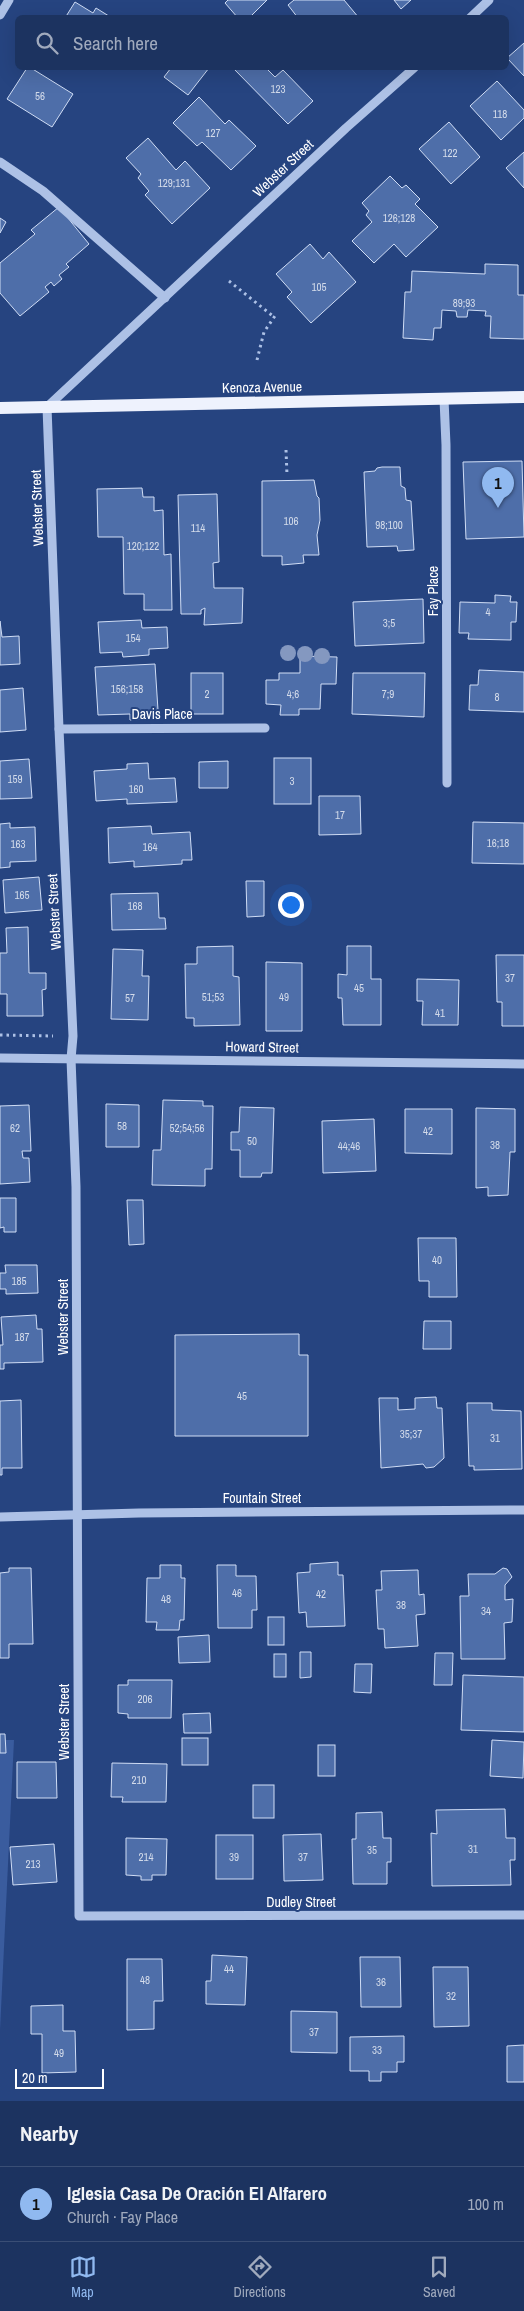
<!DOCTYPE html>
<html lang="en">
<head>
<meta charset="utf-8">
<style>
  body { margin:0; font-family:"Archivo Narrow",sans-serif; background:#293f69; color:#f1f3f6 }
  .scale { position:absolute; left:15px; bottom:12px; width:89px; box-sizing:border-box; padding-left:5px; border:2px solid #fff; border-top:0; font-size:14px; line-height:18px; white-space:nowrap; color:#fff; -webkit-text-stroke:4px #264480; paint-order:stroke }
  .you { position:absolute; left:290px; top:904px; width:18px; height:18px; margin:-12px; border:4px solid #fff; border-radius:50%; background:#1a73e8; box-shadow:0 0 0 8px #1a73e833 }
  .badge { display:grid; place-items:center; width:32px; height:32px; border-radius:50%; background:#90b9f0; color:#111; font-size:16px; font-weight:700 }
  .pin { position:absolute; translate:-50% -41px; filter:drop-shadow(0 1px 2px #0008) }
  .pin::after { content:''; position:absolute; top:26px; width:18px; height:15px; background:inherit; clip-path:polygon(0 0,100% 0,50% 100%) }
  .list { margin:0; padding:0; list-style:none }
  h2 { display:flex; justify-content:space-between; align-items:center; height:65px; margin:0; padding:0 20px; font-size:21px }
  h2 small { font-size:16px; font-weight:400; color:#a0aabd }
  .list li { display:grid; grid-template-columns:32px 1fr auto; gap:15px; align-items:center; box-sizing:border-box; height:75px; padding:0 20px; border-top:1px solid #3a4e75 }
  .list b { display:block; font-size:19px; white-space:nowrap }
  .list p { margin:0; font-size:16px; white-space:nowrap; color:#a0aabd }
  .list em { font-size:16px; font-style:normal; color:#a0aabd }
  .icon { flex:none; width:28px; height:28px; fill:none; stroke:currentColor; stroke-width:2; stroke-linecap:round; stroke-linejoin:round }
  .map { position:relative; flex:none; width:524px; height:2101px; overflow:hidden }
  .search { position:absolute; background:#1c3360; box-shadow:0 5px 20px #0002; left:15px; right:15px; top:15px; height:55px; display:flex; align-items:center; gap:12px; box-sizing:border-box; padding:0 18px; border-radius:8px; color:#a0aabd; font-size:19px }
  .sheet { height:140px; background:#1c3360 }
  nav { display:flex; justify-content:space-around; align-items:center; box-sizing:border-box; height:70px; border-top:1px solid #3a4e75; background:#1c3360; font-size:14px; color:#a0aabd }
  nav a { display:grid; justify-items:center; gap:2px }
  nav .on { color:#90b9f0 }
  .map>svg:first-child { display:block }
  .green { fill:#3a5c9e }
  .building { fill:#4e6ea9; stroke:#d0ddf5 }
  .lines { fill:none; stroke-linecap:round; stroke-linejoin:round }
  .path { stroke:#adc1e6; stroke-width:3; stroke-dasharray:2.5 4; stroke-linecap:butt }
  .minor { stroke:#adc1e6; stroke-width:9 }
  .major { stroke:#eef2fd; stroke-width:12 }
  .tree { fill:#8498c0 }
  .labels { text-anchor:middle; stroke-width:4; stroke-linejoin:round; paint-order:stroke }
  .number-label { font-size:11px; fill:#d3dbea }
  .street-label { font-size:14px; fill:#fff; stroke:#264480 }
</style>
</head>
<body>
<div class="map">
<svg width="524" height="2101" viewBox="0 0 524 2101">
  <rect width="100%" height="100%" fill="#264480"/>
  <polygon class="green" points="0,1740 14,1740 0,2030"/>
  <g class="building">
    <polygon points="228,0 267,0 249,18 238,18 225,3"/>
    <polygon points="294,0 344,0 359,18 298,18 288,5"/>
    <polygon points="394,0 411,0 401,9"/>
    <polygon points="75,2 93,13 96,8 112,18 65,18"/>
    <polygon points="524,43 524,76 507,58"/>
    <polygon points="27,68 31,68 73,94 52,127 7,99"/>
    <polygon points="171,68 209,68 188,95 164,77"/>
    <polygon points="233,68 266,68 275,77 283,70 313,101 288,124"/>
    <polygon points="497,81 524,110 524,118 501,140 470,106"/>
    <polygon points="199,97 225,124 229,120 256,146 231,170 202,142 197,146 173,123"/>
    <polygon points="449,122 480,157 451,184 419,149"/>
    <polygon points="148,138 176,170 185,161 210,188 172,224 145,195 149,191 138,178 141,174 126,158"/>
    <polygon points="524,152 524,188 506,168"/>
    <polygon points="390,176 402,188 406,185 420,199 415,204 438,227 406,257 394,244 374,263 352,241 372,222 366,215 369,211 362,203"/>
    <polygon points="59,207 89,244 66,264 69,267 59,275 62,279 54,286 51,282 45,287 49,292 20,316 0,293 0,263 35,234 31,230"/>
    <polygon points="0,218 6,222 0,233"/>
    <polygon points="310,244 323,259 329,252 356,282 311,323 287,297 292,292 276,274"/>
    <polygon points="485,264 518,265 518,295 524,295 524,339 490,338 491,316 485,316 486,311 468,310 467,317 457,317 456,311 442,310 441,328 434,328 433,340 403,338 405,292 411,292 412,271 485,274"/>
    <polygon points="522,461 524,537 466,539 463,462"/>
    <polygon points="382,467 400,467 401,486 405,488 406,500 411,501 414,550 398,551 397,546 367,547 364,472 375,471 377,468"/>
    <polygon points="314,480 317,496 319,498 320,520 317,535 319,555 303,555 304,563 282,565 282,556 262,556 262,481"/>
    <polygon points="142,488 143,497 154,497 154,511 163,510 164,555 171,554 172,610 144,610 144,594 124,594 123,537 98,537 97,489"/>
    <polygon points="217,494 219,562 213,563 214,588 243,588 242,623 204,625 205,608 201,610 201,614 181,614 178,495"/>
    <polygon points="495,595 511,596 510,602 517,602 516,622 511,622 511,640 468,639 469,633 459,633 460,602 495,603"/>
    <polygon points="423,599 424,643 355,646 353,602"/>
    <polygon points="141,620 142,628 167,627 168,648 149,649 149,655 123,657 122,652 100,653 98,622"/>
    <polygon points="0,621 2,637 19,636 20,664 0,665"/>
    <polygon points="300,656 337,657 336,684 321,684 320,709 299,709 299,715 280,715 281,705 266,704 266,680 279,680 279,673 300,673"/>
    <polygon points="155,664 158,710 146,711 146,719 130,720 130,714 98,715 95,667"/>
    <polygon points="479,670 524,672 524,712 469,710 470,685 478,685"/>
    <rect x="191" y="673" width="32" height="41"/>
    <polygon points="353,673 425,673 424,717 352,714"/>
    <polygon points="23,688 26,730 0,732 0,690"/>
    <rect x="274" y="758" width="37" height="46"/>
    <polygon points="29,759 32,798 0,799 0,761"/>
    <polygon points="228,761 228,788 199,788 199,762"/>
    <polygon points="148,763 149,779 175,778 177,802 127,804 127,799 96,801 94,771 127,769 127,764"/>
    <polygon points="319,796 360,796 361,834 319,835"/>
    <polygon points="473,822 524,823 524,864 472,863"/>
    <polygon points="10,823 10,828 35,827 36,861 10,862 10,867 0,868 0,824"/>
    <polygon points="151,826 152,834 190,832 192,860 182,860 182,864 134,867 134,861 109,863 108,828"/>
    <polygon points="39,877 42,910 5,913 3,880"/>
    <polygon points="246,881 264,881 264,916 247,917"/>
    <polygon points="158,893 159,918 165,918 166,929 112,930 111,894"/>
    <polygon points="28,927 29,973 46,973 46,989 42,990 43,1016 7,1016 7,994 0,994 0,953 7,953 6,928"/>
    <polygon points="233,946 233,976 239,977 240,1025 194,1026 194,1018 186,1018 185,964 197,964 197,947"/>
    <polygon points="347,946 371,946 371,979 381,979 381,1025 343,1025 342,998 338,998 338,974 347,975"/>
    <polygon points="113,949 143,950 142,976 149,976 148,1020 111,1019"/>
    <polygon points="496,955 524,955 524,1026 502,1026 502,1002 497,1002"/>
    <polygon points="266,962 302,963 302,1031 266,1031"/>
    <polygon points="417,979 459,980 458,1025 422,1025 423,1001 417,1001"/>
    <polygon points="163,1100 203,1101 203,1106 213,1106 212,1169 205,1169 205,1186 152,1185 153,1150 161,1150"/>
    <polygon points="106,1104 139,1105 139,1147 106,1147"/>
    <polygon points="29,1105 31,1151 22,1151 23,1158 29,1158 30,1182 0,1184 0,1106"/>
    <polygon points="240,1107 274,1108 272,1173 262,1173 261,1177 240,1177 240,1150 231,1150 231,1132 239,1132"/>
    <polygon points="476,1108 515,1109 515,1152 510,1152 508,1195 488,1196 488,1187 476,1188"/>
    <polygon points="405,1109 452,1109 452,1154 405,1153"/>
    <polygon points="374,1119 376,1171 323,1173 322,1121"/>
    <polygon points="0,1198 16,1198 16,1232 4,1232 4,1227 0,1228"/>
    <polygon points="127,1200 143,1200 144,1244 129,1245"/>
    <polygon points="418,1238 456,1238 457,1297 429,1297 429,1281 419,1281"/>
    <polygon points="5,1265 37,1265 38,1293 6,1294 6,1289 0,1289 0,1273 6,1273"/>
    <polygon points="36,1315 37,1329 42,1329 43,1362 4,1363 4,1369 0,1369 0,1345 3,1345 1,1317"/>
    <polygon points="424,1321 451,1321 451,1349 423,1349"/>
    <polygon points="299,1334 299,1355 308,1355 308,1436 175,1436 175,1335"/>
    <polygon points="436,1397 437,1408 442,1408 444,1458 434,1467 426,1468 423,1464 381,1468 379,1398 398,1398 398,1410 415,1409 415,1398"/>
    <polygon points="21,1400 22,1468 2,1468 2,1475 0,1475 0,1401"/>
    <polygon points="467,1403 492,1403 492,1410 521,1411 522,1469 474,1470 474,1466 469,1466"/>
    <polygon points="338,1562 338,1575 343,1575 345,1626 307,1627 306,1612 299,1613 297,1573 310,1572 310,1564"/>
    <polygon points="160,1565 181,1565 181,1578 185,1578 184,1620 180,1620 179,1630 156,1630 157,1622 146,1622 147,1578 160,1578"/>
    <polygon points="217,1565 236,1565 236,1576 256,1576 257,1610 252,1610 252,1628 218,1628"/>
    <polygon points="9,1568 31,1568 33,1644 9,1644 9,1658 0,1658 0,1573 9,1572"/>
    <polygon points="503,1568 507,1569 512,1577 505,1585 505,1600 513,1599 512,1622 504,1623 505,1659 461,1659 460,1596 469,1596 468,1574 495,1574"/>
    <polygon points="418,1570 419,1595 424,1594 425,1614 416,1615 418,1646 385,1648 384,1629 378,1629 376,1590 382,1590 381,1571"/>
    <rect x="268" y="1617" width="16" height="28"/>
    <polygon points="209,1635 210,1662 179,1663 178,1637"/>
    <polygon points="300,1652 311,1652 311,1677 300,1678"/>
    <polygon points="435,1653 453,1653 452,1685 434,1685"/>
    <rect x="274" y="1654" width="12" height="23"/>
    <polygon points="355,1664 372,1664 371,1693 354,1692"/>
    <polygon points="463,1675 524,1677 524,1732 461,1730"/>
    <polygon points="128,1680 172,1680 171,1718 128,1718 128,1714 118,1713 118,1685 128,1685"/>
    <polygon points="210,1713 211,1733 184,1733 183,1714"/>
    <polygon points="0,1734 5,1734 6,1753 0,1753"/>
    <rect x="182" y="1738" width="26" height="27"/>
    <polygon points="492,1740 524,1742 523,1778 490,1776"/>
    <rect x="318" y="1745" width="17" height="31"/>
    <polygon points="17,1762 56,1762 57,1798 17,1798"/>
    <polygon points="112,1763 167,1764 166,1802 122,1802 123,1797 111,1797"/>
    <rect x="253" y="1785" width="21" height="33"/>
    <polygon points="505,1809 506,1838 515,1838 515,1860 510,1860 511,1885 432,1886 431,1833 437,1834 436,1810"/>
    <polygon points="382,1812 383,1838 391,1838 391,1862 387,1862 387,1884 353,1884 352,1839 356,1839 356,1813"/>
    <polygon points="321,1834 323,1880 284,1881 283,1835"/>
    <rect x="216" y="1835" width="37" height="44"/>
    <polygon points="126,1838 167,1839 166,1875 152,1875 152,1880 141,1880 141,1876 126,1875"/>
    <polygon points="54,1844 57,1882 13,1885 10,1847"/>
    <polygon points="212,1955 247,1957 245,2005 206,2004 206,1981 211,1981"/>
    <polygon points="360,1957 400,1957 401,2007 361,2007"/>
    <polygon points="127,1959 162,1959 163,2001 154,2001 154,2029 127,2030"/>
    <polygon points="433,1967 468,1967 469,2026 434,2027"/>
    <polygon points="63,2005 63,2031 75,2031 76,2072 42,2073 42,2034 31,2034 31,2006"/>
    <polygon points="291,2011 337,2012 337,2053 291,2052"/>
    <polygon points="404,2036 404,2062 397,2062 397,2072 381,2072 381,2081 369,2081 369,2071 350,2071 350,2037"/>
    <polygon points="524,2045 524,2082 507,2082 507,2046"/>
  </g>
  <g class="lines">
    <g class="path">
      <polyline points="229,281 274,317"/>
      <polyline points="257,360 264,332 277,313"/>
      <polyline points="286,450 287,475"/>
      <polyline points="0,1035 53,1036"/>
    </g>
    <g class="minor">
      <polyline points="0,15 9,0"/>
      <polyline points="470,18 489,0"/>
      <polyline points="414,68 346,128 47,407 59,729 73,1036 71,1059 76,1187 79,1916 524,1915"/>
      <polyline points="0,162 43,191 165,298"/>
      <polyline points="444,399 446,445 447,783"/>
      <polyline points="59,729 265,728"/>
      <polyline points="0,1058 524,1064"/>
      <polyline points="0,1517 139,1513 524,1510"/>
    </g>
    <polyline class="major" points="0,408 524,397"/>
  </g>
  <g class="tree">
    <circle cx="288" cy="653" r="8"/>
    <circle cx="305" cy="654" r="8"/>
    <circle cx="322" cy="656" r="8"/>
  </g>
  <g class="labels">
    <g class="number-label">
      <text x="278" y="93">123</text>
      <text x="40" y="100">56</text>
      <text x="500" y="118">118</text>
      <text x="213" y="137">127</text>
      <text x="450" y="157">122</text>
      <text x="174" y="187">129;131</text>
      <text x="399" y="222">126;128</text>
      <text x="319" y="291">105</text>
      <text x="464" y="307">89;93</text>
      <text x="291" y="525">106</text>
      <text x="389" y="529">98;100</text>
      <text x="198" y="532">114</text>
      <text x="143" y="550">120;122</text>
      <text x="488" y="616">4</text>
      <text x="389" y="627">3;5</text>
      <text x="133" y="642">154</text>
      <text x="127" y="693">156;158</text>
      <text x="207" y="698">2</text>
      <text x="293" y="698">4;6</text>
      <text x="388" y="698">7;9</text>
      <text x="497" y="701">8</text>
      <text x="15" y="783">159</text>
      <text x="292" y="785">3</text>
      <text x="136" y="793">160</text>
      <text x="340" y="819">17</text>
      <text x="498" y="847">16;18</text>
      <text x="18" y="848">163</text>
      <text x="150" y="851">164</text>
      <text x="22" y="899">165</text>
      <text x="135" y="910">168</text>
      <text x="510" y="982">37</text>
      <text x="359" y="992">45</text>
      <text x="213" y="1001">51;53</text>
      <text x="284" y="1001">49</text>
      <text x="130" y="1002">57</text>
      <text x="440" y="1017">41</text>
      <text x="122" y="1130">58</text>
      <text x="15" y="1132">62</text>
      <text x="187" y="1132">52;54;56</text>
      <text x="428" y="1135">42</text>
      <text x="252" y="1145">50</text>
      <text x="495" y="1149">38</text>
      <text x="349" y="1150">44;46</text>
      <text x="437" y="1264">40</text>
      <text x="19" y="1285">185</text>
      <text x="22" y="1341">187</text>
      <text x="242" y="1400">45</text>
      <text x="411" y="1438">35;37</text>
      <text x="495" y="1442">31</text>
      <text x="237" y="1597">46</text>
      <text x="321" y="1598">42</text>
      <text x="166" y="1603">48</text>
      <text x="401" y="1609">38</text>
      <text x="486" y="1615">34</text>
      <text x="145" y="1703">206</text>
      <text x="139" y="1784">210</text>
      <text x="473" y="1853">31</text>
      <text x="372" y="1854">35</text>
      <text x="146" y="1861">214</text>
      <text x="234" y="1861">39</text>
      <text x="303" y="1861">37</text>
      <text x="33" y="1868">213</text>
      <text x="229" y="1973">44</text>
      <text x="145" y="1984">48</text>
      <text x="381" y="1986">36</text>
      <text x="451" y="2000">32</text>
      <text x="314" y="2036">37</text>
      <text x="377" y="2054">33</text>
      <text x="59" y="2057">49</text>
    </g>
    <g class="street-label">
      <text transform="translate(283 168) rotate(-43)" y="5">Webster Street</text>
      <text transform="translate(262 387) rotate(-1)" y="5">Kenoza Avenue</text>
      <text transform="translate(37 508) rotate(-92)" y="5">Webster Street</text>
      <text transform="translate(433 591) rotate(-90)" y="5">Fay Place</text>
      <text x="162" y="719">Davis Place</text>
      <text transform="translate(54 912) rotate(-93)" y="5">Webster Street</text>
      <text transform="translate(262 1047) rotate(1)" y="5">Howard Street</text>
      <text transform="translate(63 1317) rotate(-90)" y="5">Webster Street</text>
      <text x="262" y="1503">Fountain Street</text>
      <text transform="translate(64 1722) rotate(-90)" y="5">Webster Street</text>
      <text x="301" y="1907">Dudley Street</text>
    </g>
  </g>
</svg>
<div class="scale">20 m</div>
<div class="you"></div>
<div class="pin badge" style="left:498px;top:508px">1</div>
<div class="search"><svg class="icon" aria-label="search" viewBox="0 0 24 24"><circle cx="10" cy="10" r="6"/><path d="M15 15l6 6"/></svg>Search here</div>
</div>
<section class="sheet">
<h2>Nearby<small></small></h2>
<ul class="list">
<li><span class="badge">1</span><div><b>Iglesia Casa De Oración El Alfarero</b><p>Church · Fay Place</p></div><em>100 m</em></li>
</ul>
</section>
<nav>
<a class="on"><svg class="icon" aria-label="map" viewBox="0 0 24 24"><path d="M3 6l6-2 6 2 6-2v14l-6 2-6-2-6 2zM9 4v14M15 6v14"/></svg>Map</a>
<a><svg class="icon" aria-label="directions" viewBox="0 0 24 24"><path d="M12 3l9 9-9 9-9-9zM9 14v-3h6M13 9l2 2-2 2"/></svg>Directions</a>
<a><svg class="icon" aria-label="saved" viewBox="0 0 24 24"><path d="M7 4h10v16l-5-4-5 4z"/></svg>Saved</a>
</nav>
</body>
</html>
